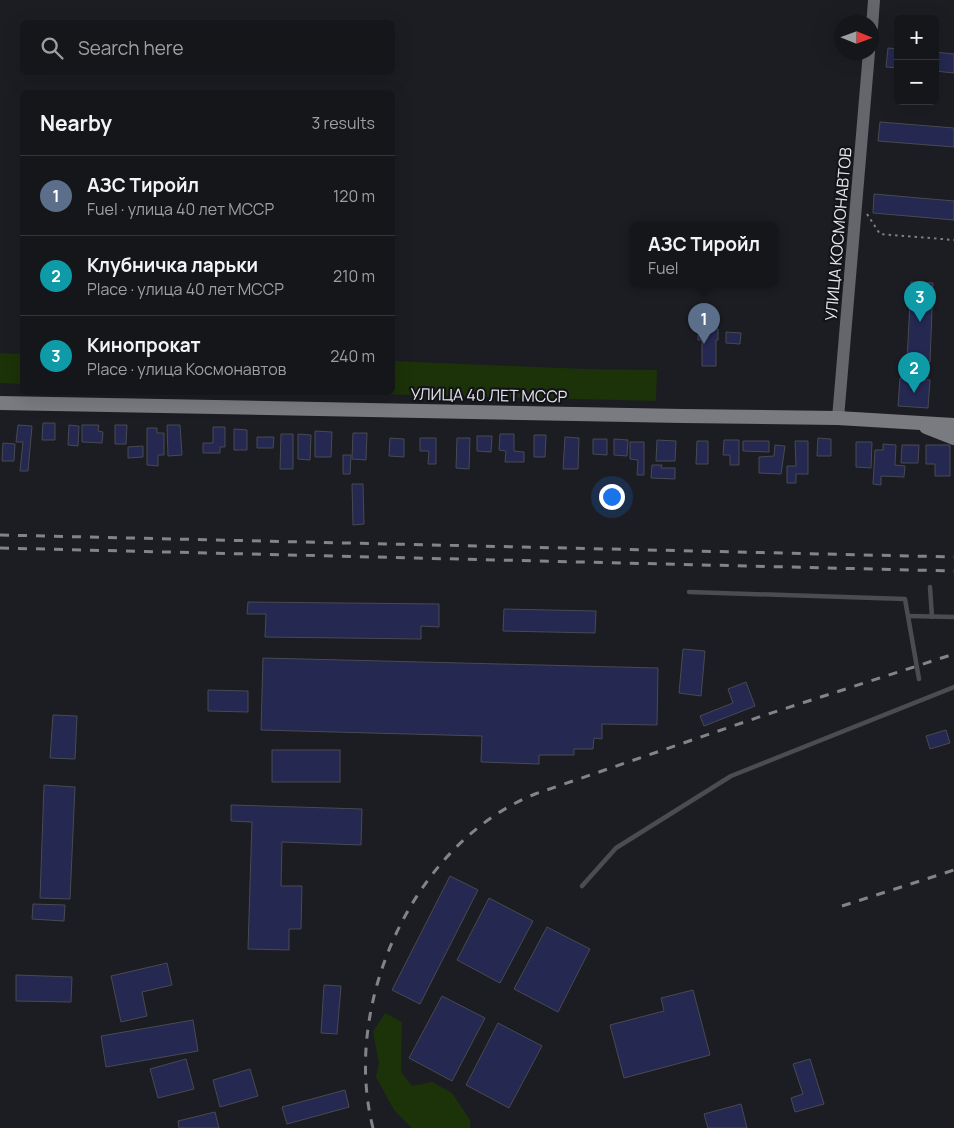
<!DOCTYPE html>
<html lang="en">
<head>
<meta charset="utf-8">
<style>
  body { margin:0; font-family:Manrope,sans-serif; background:#222327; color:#f1f3f6 }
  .controls { position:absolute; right:15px; top:15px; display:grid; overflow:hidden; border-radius:8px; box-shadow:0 5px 20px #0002 }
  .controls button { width:45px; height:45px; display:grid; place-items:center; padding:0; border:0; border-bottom:1px solid #343539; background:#15161a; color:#f1f3f6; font:25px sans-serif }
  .compass { position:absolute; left:834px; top:15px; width:45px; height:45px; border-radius:50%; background:#15161a; box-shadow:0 5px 20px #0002; rotate:91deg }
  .you { position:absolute; left:611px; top:496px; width:18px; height:18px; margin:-12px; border:4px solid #fff; border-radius:50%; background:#1a73e8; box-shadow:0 0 0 8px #1a73e833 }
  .badge { display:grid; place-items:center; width:32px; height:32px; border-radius:50%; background:#8c9099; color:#fff; font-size:16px; font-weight:700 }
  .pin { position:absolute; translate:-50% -41px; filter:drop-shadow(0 1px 2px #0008) }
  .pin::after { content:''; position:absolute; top:26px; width:18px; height:15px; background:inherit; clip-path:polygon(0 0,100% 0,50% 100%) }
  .popup { position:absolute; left:630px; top:222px; width:148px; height:65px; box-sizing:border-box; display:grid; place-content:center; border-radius:8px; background:#15161a; filter:drop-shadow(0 1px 4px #0005); font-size:16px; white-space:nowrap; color:#9d9fa2 }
  .popup b { font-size:19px; color:#f1f3f6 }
  .popup::after { content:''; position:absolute; left:50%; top:100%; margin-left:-10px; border:10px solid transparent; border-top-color:#15161a }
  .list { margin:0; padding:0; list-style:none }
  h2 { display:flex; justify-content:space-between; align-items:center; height:65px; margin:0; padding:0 20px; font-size:21px }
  h2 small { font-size:16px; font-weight:400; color:#9d9fa2 }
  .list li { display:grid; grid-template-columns:32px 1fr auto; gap:15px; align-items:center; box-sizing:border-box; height:80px; padding:0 20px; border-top:1px solid #343539 }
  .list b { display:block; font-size:19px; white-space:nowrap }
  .list p { margin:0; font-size:16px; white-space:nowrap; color:#9d9fa2 }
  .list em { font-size:16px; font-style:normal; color:#9d9fa2 }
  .icon { flex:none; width:28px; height:28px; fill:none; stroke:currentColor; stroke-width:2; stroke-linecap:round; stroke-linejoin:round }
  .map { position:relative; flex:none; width:954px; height:1128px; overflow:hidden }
  .search { position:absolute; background:#15161a; box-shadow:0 5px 20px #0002; left:20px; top:20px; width:375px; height:55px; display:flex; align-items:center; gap:12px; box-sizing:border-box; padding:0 18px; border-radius:8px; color:#9d9fa2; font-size:19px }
  .panel { position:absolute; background:#15161a; box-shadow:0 5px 20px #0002; left:20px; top:90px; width:375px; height:305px; border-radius:8px }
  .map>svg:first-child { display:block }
  .green { fill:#1c3208 }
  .building { fill:#252850; stroke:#484a51 }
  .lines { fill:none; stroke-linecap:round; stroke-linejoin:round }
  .path { stroke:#7e7f84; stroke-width:2; stroke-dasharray:2.5 4; stroke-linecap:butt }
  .lane { stroke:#4b4c4f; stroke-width:4.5 }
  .secondary { stroke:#65666b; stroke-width:12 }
  .primary { stroke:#7a7b81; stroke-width:14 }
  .rail { stroke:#838489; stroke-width:3; stroke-dasharray:9 9; stroke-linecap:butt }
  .labels { text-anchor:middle; stroke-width:4.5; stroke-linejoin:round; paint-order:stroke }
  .street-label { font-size:16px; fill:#e5e6ea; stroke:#131419 }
</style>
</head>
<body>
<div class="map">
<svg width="954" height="1128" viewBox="0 0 954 1128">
  <rect width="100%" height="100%" fill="#1c1d23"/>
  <g class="green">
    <polygon points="0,353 22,354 22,384 0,383"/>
    <polygon points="393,361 585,369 657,370 656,401 339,393 392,392"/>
    <polygon points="385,1013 402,1022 401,1072 412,1086 432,1082 452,1093 470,1120 470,1128 412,1128 394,1110 376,1077 379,1063 373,1032"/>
  </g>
  <g class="building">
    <polygon points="888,48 898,49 898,68 886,67"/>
    <polygon points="935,52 954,54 954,73 935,71"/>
    <polygon points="880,122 954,128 954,147 878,141"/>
    <polygon points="874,194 954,201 954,220 873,213"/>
    <polygon points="911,282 933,283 930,362 907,361"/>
    <polygon points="698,328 718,329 718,340 716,340 716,366 702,366 702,340 698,340"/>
    <polygon points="726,332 741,333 740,344 726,343"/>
    <polygon points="900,378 930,380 928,408 898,406"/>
    <polygon points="43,423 55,423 55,440 42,440"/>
    <polygon points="18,425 32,426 28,471 20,471 23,442 16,442"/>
    <polygon points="69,425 79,426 78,446 68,445"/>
    <polygon points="82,425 99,425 98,431 103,432 102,443 82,442"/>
    <polygon points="115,425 127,425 126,444 115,444"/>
    <polygon points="167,425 180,425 182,455 168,456"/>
    <polygon points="213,427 225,427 225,447 220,447 220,453 203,453 203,443 213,443"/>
    <polygon points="147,428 157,428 157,433 164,433 164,455 158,455 158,466 147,465"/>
    <polygon points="234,429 247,430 247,450 234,450"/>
    <polygon points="315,431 332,432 331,457 315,457"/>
    <polygon points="353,433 367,433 366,460 352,459"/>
    <polygon points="281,434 293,434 293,469 280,469"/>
    <polygon points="298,434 311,435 310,460 298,459"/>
    <polygon points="500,434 514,434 514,451 524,452 524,462 505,462 506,451 499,450"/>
    <polygon points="534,435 546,435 545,457 534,457"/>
    <polygon points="477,436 492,436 491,452 477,451"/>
    <polygon points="257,437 274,437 273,448 257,448"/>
    <polygon points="565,437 579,438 578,469 563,469"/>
    <polygon points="390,438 404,439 404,457 389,456"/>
    <polygon points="420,438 436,438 436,464 428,464 429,451 420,451"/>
    <polygon points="457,438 470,438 469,469 456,468"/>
    <polygon points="818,438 831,439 831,456 817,456"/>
    <polygon points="593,439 607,439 607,455 593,454"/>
    <polygon points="614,439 628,440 627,456 614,455"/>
    <polygon points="657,440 676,441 675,461 656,461"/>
    <polygon points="724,440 739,440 739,465 730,465 730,455 723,455"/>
    <polygon points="697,441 708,441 708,464 696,464"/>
    <polygon points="743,441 769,441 769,452 743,451"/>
    <polygon points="795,441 808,441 808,474 796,474 796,483 787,483 787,466 796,466"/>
    <polygon points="630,442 644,442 644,475 637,475 638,460 630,459"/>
    <polygon points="856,442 872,442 871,468 856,467"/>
    <polygon points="3,443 15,444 14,461 2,461"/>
    <polygon points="883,444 896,445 895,465 905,466 904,477 881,476 881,485 873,484 875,450 883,450"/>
    <polygon points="775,445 785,446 781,474 759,473 759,457 774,456"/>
    <polygon points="902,445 919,445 918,463 901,463"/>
    <polygon points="926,445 950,445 950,476 935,476 935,464 926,464"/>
    <polygon points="143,446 143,457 128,458 128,447"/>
    <polygon points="343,455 351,455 350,474 343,474"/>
    <polygon points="652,465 662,465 661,468 675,468 675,479 651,478"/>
    <polygon points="352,484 363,484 364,524 353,525"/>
    <polygon points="248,602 439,604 439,627 421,626 421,639 265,637 266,614 247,614"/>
    <polygon points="504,609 596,611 595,633 503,631"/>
    <polygon points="683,649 705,651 701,696 679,693"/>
    <polygon points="263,658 658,668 657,725 602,724 602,739 594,738 593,749 574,749 574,755 539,755 539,764 481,762 482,736 261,730"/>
    <polygon points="746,682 755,706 704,726 700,716 733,703 728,689"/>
    <polygon points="208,690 248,691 248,712 208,711"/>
    <polygon points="53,715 77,716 75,759 50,758"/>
    <polygon points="946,730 950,743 930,749 926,736"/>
    <rect x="272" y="750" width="68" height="32"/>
    <polygon points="44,785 75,787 70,899 40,898"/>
    <polygon points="231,805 362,809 361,845 282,842 281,886 302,886 301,929 289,929 289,950 248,949 252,822 231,821"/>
    <polygon points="450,876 478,890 420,1004 392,990"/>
    <polygon points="489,898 533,921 500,983 457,960"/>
    <polygon points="33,904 65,905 64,921 32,919"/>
    <polygon points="547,927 590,949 558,1012 514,989"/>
    <polygon points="167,963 172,985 142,992 147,1016 121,1022 111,976"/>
    <polygon points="16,975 72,977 71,1002 16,1001"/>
    <polygon points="324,985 341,986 337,1034 321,1033"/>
    <polygon points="693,990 710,1055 624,1078 610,1025 664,1011 661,998"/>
    <polygon points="442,996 485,1018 452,1081 409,1058"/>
    <polygon points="193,1020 198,1051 106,1067 101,1036"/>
    <polygon points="498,1023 542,1046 509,1108 466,1085"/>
    <polygon points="186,1059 194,1089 158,1098 150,1069"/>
    <polygon points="810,1059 824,1104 795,1112 791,1098 803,1094 793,1064"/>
    <polygon points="250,1069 258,1096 220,1107 213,1080"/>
    <polygon points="345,1090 349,1107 287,1124 282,1107"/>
    <polygon points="741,1104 747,1128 708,1128 704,1114"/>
    <polygon points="215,1112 219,1128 179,1128 178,1121"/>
  </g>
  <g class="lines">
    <polyline class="path" points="867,214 880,234 954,240"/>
    <g class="lane">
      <polyline points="930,587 932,617"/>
      <polyline points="689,592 905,599 919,679"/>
      <polyline points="908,616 954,617"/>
      <polyline points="582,886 616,848 731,776 954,687"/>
    </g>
    <g class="secondary">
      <polyline points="872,27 874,0"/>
      <polyline points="838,418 869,52"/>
    </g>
    <g class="primary">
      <polyline points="0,403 683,416 838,418 954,425"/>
      <polyline points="926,427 954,438"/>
    </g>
    <g class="rail">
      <polyline points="0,535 954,557"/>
      <polyline points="0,548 954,571"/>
      <polyline points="842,906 954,870"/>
      <path d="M 373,1128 C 341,1003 414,843 535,794 L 762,716 L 954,654"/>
    </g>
  </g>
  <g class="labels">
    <g class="street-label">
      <text transform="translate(838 234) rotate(-85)" y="6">УЛИЦА КОСМОНАВТОВ</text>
      <text transform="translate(489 395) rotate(1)" y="6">УЛИЦА 40 ЛЕТ МССР</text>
    </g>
  </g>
</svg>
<div class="controls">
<button>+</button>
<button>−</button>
</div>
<svg class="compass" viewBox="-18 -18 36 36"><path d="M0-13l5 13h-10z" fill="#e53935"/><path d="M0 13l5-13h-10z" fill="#9d9fa2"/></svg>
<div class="you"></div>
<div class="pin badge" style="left:704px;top:344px;background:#5c6f8a">1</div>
<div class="popup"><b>АЗС Тиройл</b>Fuel</div>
<div class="pin badge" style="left:914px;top:393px;background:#0f9aa8">2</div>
<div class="pin badge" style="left:920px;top:322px;background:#0f9aa8">3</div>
<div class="search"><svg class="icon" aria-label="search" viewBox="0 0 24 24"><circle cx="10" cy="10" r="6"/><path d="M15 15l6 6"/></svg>Search here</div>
<section class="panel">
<h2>Nearby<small>3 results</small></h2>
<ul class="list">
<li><span class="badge" style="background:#5c6f8a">1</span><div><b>АЗС Тиройл</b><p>Fuel · улица 40 лет МССР</p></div><em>120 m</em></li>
<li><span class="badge" style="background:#0f9aa8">2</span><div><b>Клубничка ларьки</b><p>Place · улица 40 лет МССР</p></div><em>210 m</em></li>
<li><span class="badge" style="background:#0f9aa8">3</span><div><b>Кинопрокат</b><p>Place · улица Космонавтов</p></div><em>240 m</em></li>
</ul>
</section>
</div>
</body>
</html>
